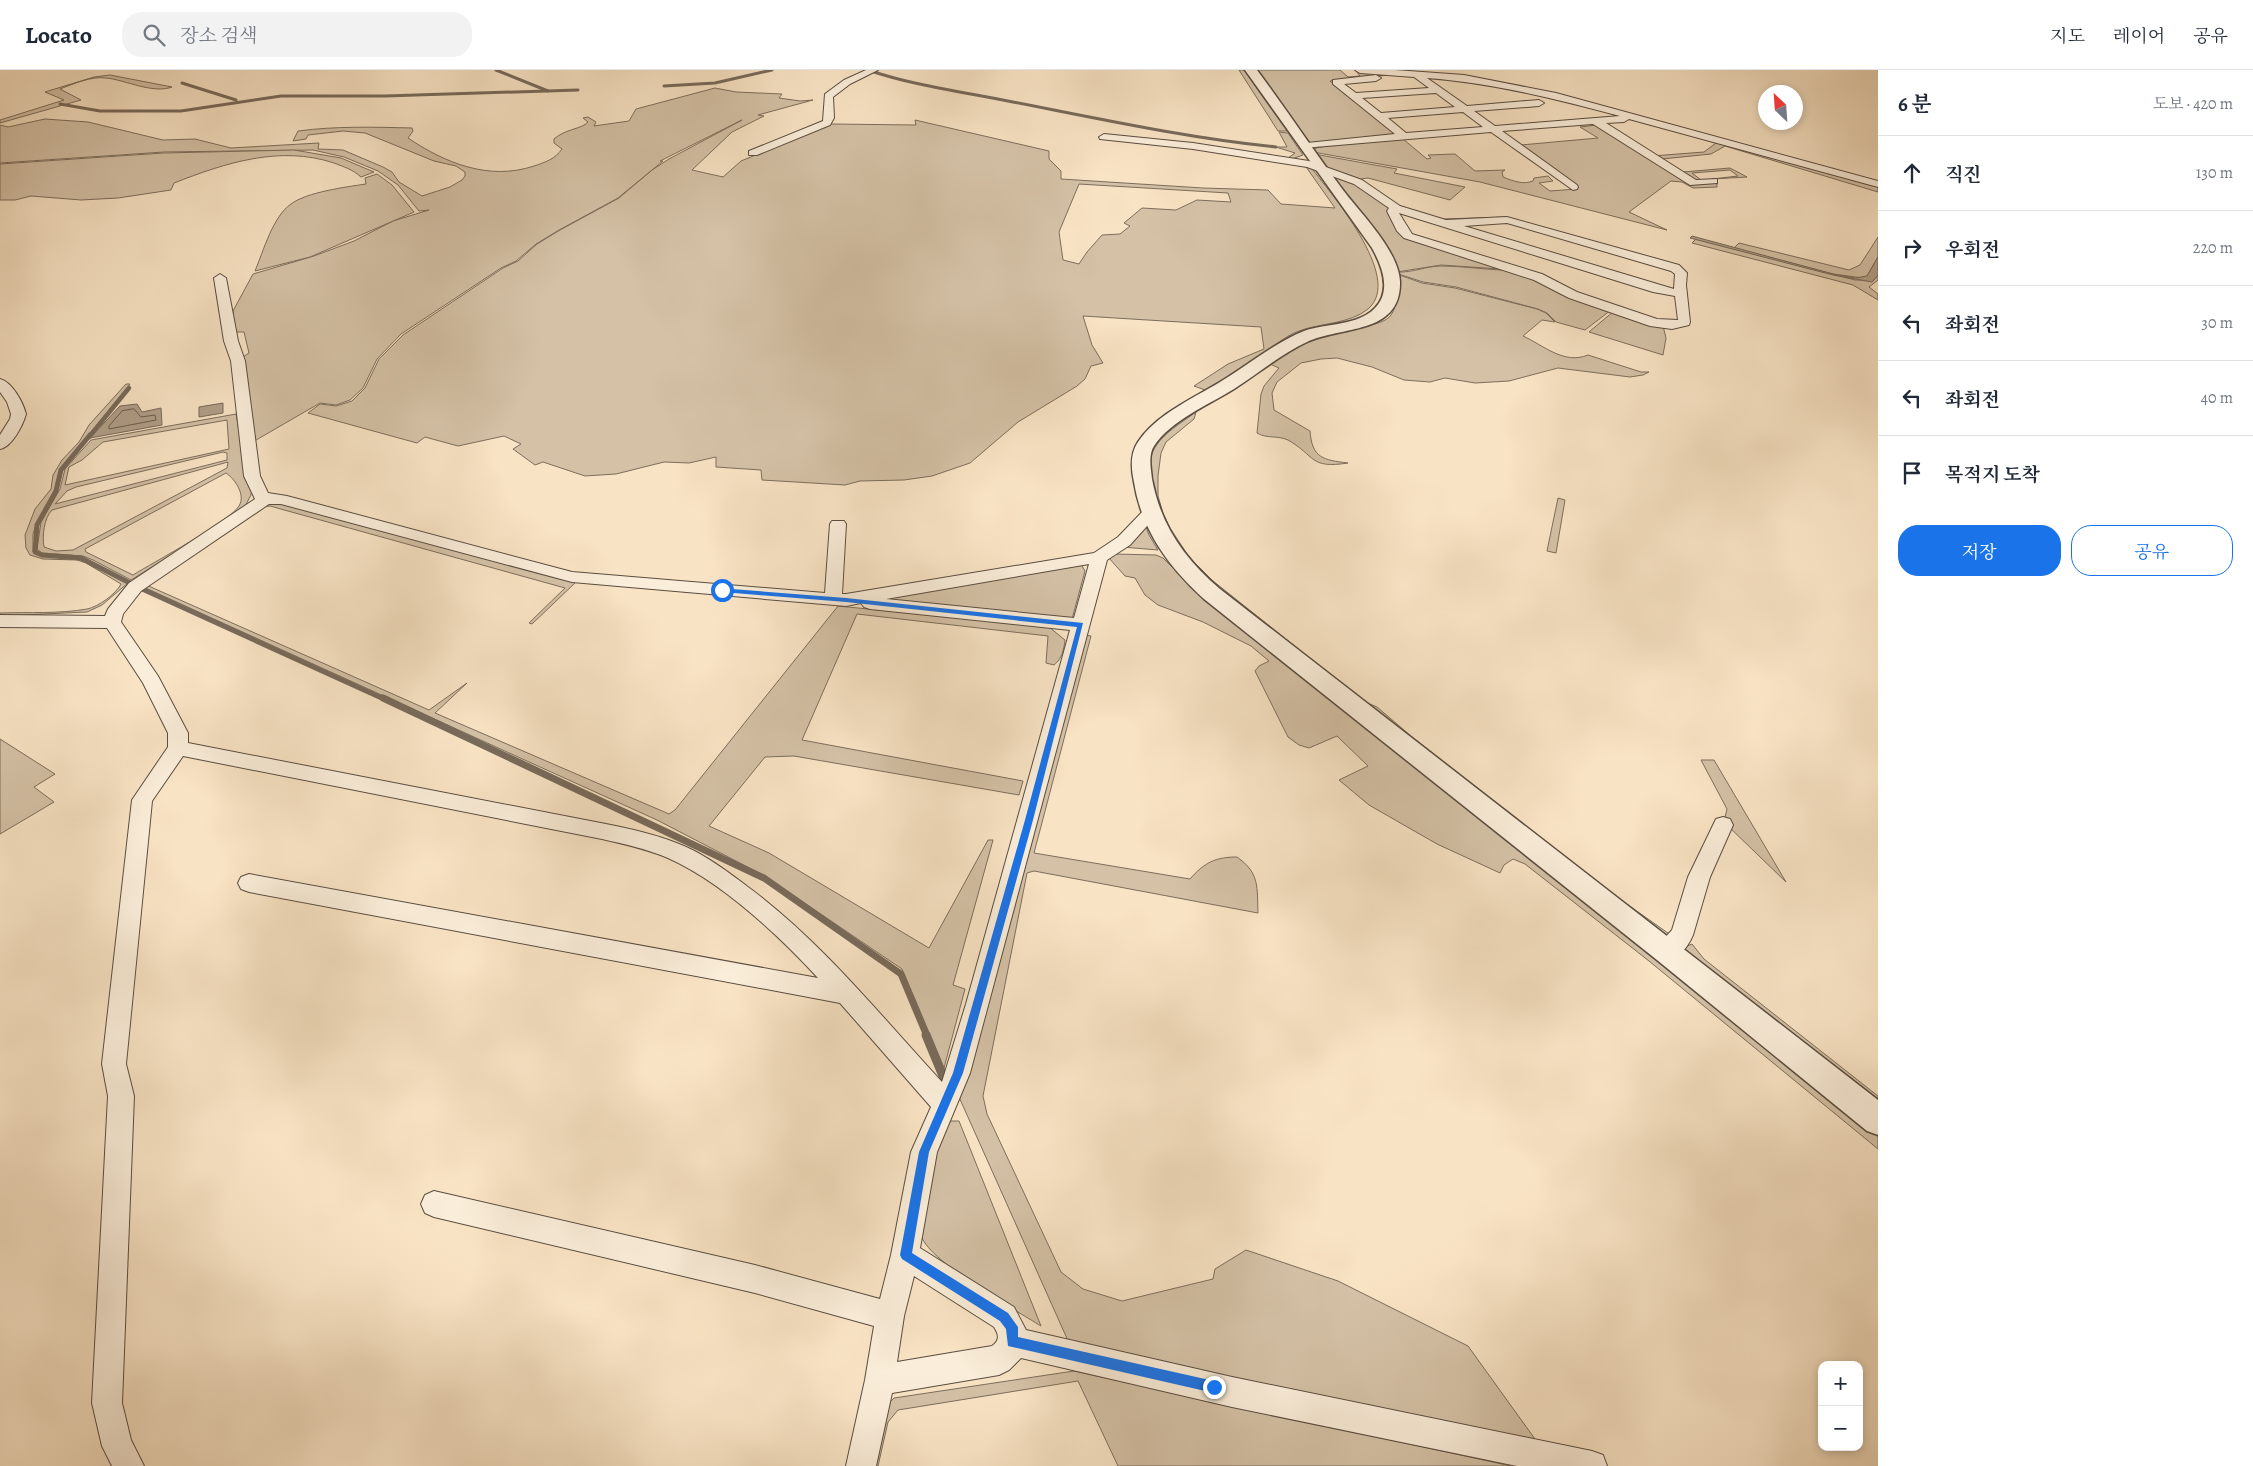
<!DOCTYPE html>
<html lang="ko">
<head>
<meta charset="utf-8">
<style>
  body { margin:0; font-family:Alegreya,"Noto Serif KR",serif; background:#f2f2f3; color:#1f2937 }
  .controls { position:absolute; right:15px; bottom:15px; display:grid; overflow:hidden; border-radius:10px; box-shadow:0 2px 8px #0003 }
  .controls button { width:45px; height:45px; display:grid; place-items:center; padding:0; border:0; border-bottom:1px solid #e0e1e3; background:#fff; color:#1f2937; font:25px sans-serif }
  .compass { position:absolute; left:1758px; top:15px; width:45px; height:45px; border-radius:50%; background:#fff; box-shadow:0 2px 8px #0003; rotate:335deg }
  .stop { position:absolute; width:15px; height:15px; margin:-11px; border:4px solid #1a73e8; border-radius:50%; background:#fff }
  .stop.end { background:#1a73e8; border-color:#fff; box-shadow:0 1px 5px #0008 }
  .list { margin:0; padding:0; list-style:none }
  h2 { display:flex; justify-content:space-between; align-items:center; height:65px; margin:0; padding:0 20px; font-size:21px }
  h2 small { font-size:16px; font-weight:400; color:#747a83 }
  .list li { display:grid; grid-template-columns:32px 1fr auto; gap:15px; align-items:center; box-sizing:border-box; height:75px; padding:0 20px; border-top:1px solid #e0e1e3 }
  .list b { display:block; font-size:19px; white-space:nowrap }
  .list em { font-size:16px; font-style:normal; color:#747a83 }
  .actions { display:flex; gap:10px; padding:15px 20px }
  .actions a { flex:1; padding:11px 0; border:1px solid #1a73e8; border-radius:20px; text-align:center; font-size:18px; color:#1a73e8 }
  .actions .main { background:#1a73e8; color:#fff }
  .icon { flex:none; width:28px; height:28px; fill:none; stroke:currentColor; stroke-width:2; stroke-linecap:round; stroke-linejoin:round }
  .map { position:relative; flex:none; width:1878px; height:1396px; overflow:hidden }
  header { display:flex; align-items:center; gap:30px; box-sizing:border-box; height:70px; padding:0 25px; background:#fff; border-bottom:1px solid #e0e1e3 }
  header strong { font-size:24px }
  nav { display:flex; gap:28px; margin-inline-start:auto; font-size:18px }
  .search { width:350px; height:45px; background:#f2f2f3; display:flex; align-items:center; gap:12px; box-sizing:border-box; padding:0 18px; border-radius:20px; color:#747a83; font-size:19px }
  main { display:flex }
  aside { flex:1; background:#fff }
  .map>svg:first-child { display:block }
  .green { fill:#d4c1a6; stroke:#7c6e5d; fill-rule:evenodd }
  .water { fill:#b09f88; stroke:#786a5a }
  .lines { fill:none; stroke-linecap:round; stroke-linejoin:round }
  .shore { stroke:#6a5d4e; stroke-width:1 }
  .stream-far4 { stroke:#786a5a; stroke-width:3 }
  .stream-far3 { stroke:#786a5a; stroke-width:4.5 }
  .stream-far2 { stroke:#786a5a; stroke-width:5 }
  .stream-far1 { stroke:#786a5a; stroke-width:7 }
  .stream { stroke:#786a5a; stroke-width:9 }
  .minor-casing { stroke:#5a4d40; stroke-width:2 }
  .tertiary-casing { stroke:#5a4d40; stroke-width:3 }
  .minor { fill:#faedd9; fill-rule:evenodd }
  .tertiary { fill:#faedd9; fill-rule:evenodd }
  .route { fill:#1a73e8 }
</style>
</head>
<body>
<header>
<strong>Locato</strong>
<div class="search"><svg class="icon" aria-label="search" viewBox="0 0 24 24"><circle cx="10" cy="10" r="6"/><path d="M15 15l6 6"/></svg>장소 검색</div>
<nav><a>지도</a><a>레이어</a><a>공유</a></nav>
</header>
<main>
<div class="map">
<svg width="1878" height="1396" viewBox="0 0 1878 1396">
  <rect width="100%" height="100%" fill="#f8e3c4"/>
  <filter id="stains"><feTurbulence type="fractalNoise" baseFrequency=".004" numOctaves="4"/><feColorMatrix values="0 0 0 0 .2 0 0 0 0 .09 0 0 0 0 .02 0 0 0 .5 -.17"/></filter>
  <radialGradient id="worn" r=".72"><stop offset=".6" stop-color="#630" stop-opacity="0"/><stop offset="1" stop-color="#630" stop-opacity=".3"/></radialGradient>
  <g class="green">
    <polygon points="1239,0 1244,0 1287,61 1278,61"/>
    <polygon points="1254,0 1340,0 1348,7 1360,6 1356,1 1399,4 1330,11 1398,65 1309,73"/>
    <path d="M 110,5 L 172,17 C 152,24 126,10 106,8 C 91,6 73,14 60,19 L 81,30 L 0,53 L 0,50 L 64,30 L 45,22 L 94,7 Z"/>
    <path d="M 715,18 L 736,22 L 782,24 L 779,28 L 800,31 L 813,30 L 758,45 L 764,46 L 732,62 L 692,100 L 723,107 L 741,91 L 831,54 L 916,55 L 915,50 L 1049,81 L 1049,89 L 1061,101 L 1061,109 L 1203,118 L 1268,120 L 1281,134 L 1335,138 L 1304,94 L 1309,95 C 1329,121 1405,208 1368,239 C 1350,254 1320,253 1299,261 C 1283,267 1271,279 1258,288 C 1241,300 1223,310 1205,320 L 1194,316 L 1228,294 L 1264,279 L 1261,257 L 1083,246 L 1092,275 L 1103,293 L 1091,296 L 1085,309 L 1077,316 L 1018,352 L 970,393 L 932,406 L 904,410 L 860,411 L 845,415 L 762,410 L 761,400 L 716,397 L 716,387 L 689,393 L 664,392 L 616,404 L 585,406 L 543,392 L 535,395 L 513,379 L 521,374 L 504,366 L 458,376 L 425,367 L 417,373 L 308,343 L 320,334 L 336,336 L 352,331 L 365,318 L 379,289 L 403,265 L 503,198 L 518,191 L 537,174 L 560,160 L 619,128 L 652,100 L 669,89 L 742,50 L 660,91 L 663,91 L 618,128 L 559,160 L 536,174 L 516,191 L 501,198 L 401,264 L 377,289 L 363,318 L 350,330 L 336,335 L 320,333 L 251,373 L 243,287 L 249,283 L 244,262 L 235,262 L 233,241 L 253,204 L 314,186 L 354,171 L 393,151 L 429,140 L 419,141 L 398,115 L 378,101 L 344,87 L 313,80 L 164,82 L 0,93 L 0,55 L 8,57 L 45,49 L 88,52 L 163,70 L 195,69 L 231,78 L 319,73 L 318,79 L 343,80 L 383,97 L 392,102 L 399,112 L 422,126 L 450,117 L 462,110 L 465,106 L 465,102 L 456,96 L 434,91 L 365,63 L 343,61 L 308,65 L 306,69 L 293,71 L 298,61 C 336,56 373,57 412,58 L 413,61 L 408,68 C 445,93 489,111 534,96 C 546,92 555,89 562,79 L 554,73 L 554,69 C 565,59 582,59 588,52 L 583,48 L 588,47 L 596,52 L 594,56 L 629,51 L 636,39 ZM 1079,114 L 1228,123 L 1231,132 L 1197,130 L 1176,140 L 1142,138 L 1124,153 L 1130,156 L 1120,164 L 1102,165 L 1087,182 L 1079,194 L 1063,190 L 1059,162 Z"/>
    <polygon points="1647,53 1878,116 1878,122 1725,76 1711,84 1662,89 1683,102 1730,98 1747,107 1712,109 1738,106 1730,100 1692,103 1701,110 1694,111 1652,86 1704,82 1716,73"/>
    <path d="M 1596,55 L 1691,114 L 1717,113 L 1717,117 L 1693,118 L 1682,112 L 1671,111 L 1629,142 L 1667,160 L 1480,112 L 1313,82 L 1316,78 L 1327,76 L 1403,69 L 1427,89 L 1431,88 L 1428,85 L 1455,84 L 1475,101 L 1505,100 L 1502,102 L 1503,107 C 1513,111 1523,115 1533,111 L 1534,108 L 1548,106 L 1553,111 L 1539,113 L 1550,121 L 1577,119 L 1521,75 L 1598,68 L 1580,57 Z"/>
    <polygon points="1279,62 1288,63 1303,85 1292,89 1288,88 1295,83 1276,77 1287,77"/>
    <path d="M 294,80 L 341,88 L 374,102 L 361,107 C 352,99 344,97 334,93 C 280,75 225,93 174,113 L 171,120 L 118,128 L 81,130 L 31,126 L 15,130 L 0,130 L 0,94 L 163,83 Z"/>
    <polygon points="1314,84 1397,99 1394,103 1465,117 1450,130 1368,108 1361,109 1398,136 1441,149 1506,147 1579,168 1503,148 1444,150 1405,139 1392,134 1360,111 1324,96"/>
    <path d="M 377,104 L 392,115 L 414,142 L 310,187 L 255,201 C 263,182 273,146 291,134 C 307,122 346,117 366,114 L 365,108 Z"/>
    <path d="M 1332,106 L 1356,113 L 1388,137 L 1402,163 L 1500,199 L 1441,195 L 1397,202 C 1412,203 1426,196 1441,196 C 1461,196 1481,199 1501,200 L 1508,199 L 1611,240 L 1585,260 L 1556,252 L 1547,243 L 1538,239 L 1456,217 L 1423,212 L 1392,202 Z"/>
    <polygon points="1878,167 1878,187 1867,206 1863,208 1833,204 1734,178 1739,173 1849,200 1860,195"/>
    <polygon points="1696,169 1855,210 1874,210 1878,205 1878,210 1869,217 1878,224 1878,230 1853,215 1692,173"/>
    <path d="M 1394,203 L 1422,213 L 1455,218 L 1537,239 L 1546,243 L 1555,252 L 1542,250 L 1523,266 C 1543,275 1564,295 1588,285 L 1641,302 L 1649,302 L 1643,305 L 1630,307 L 1558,298 L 1509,311 L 1475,313 L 1445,308 L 1430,312 L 1404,310 L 1372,297 L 1337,288 L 1321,289 L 1301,293 L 1277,312 L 1272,323 L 1274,340 L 1310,361 C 1312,388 1323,390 1348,393 C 1309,399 1316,386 1288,370 C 1277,365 1267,369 1257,363 L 1261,324 L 1264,316 L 1279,298 L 1270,294 C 1296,278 1313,266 1343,260 C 1354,258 1385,255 1391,245 C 1399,235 1394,216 1394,203 Z"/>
    <polygon points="1614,241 1663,256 1666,268 1663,285 1589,262"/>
    <path d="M 126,314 L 130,314 L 60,400 L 54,422 L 36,455 L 33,464 L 33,482 C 48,489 63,486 79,489 C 96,492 113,505 128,513 L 102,535 L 87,542 L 0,546 L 0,543 C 28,542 59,544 87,539 C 98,537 116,524 121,514 L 86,493 L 77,490 L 43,489 L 30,485 L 26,478 L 25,465 L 35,439 L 51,419 L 53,405 L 62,390 L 79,372 L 89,355 Z"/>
    <path d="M 1196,342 L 1194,349 L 1166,372 L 1161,383 L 1158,406 L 1158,426 L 1163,443 L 1170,458 L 1189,487 L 1213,511 L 1335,608 L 1356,628 L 1377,637 L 1411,666 L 1597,813 L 1675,868 L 1663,868 C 1584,818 1514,754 1440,697 C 1383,652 1326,608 1269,562 C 1243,541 1214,521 1191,496 C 1173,476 1156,451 1151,424 C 1141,377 1162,366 1196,342 Z"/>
    <path d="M 236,344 L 244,388 L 252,417 L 251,425 L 243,440 L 131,510 L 93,490 L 83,486 L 42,483 L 37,479 L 41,452 L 60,419 L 65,399 L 91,370 ZM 227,350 L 229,379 L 65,415 L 69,397 L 82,390 L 103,372 ZM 223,382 L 227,383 L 227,390 L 55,434 L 67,421 L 76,417 ZM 228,392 L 227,398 L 73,480 L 56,481 L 44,477 C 42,466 44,448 52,440 ZM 226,403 C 235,409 246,425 239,436 C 229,452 154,492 133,505 L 86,482 L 85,479 Z"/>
    <polygon points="1558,428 1565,430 1556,483 1547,481"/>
    <path d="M 278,433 L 572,510 L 575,513 L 532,554 L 529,553 L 565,518 L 270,436 L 263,437 L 144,514 L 429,640 L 467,613 L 435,643 L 669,744 L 675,740 L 838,536 L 1049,557 L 1065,570 C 1064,579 1062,589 1054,595 L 1046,593 L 1048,566 L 857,544 L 802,670 L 1023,711 L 1019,725 L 794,686 L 765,687 L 709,756 L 769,783 L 929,878 L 988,770 L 993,770 L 953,915 L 965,919 L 944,998 L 902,899 L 763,805 L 657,750 L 139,515 L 263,434 Z"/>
    <polygon points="1146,457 1149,465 1158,480 1122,477"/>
    <polygon points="1114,484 1156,485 1163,488 1194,519 1380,670 1690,913 1878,1064 1878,1079 1649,891 1525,794 1513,789 1504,795 1500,803 1437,774 1369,735 1339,710 1368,696 1337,666 1309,678 1299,675 1288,667 1255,601 1259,596 1269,591 1251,576 1203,552 1158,535 1145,525 1135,508 1125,506 1108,487"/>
    <polygon points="1081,494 1085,501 1072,549 886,530 885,528"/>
    <path d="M 1084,565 L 1091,566 L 1034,783 L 1190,809 C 1204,793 1215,787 1237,787 C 1260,803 1257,818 1258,843 L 1034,801 L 1027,803 L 983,1026 L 987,1044 L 1061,1202 L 1083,1219 L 1122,1231 L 1213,1209 L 1215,1199 L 1246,1180 L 1338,1211 L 1468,1276 L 1540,1376 L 1069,1273 L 959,1027 Z"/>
    <polygon points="0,669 55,704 34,717 54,732 0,764"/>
    <polygon points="1701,690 1714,690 1786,812 1728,756 1725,747 1727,739"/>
    <polygon points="1692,874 1704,889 1878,1026 1878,1040 1680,881 1682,878"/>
    <path d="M 951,1051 L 959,1051 L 1041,1256 C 1017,1241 924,1189 921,1164 C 918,1139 935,1088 941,1062 Z"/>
    <polygon points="1074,1301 1511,1396 1118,1396 1078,1311 898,1340 888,1352 878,1396 869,1396 884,1338 894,1328"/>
  </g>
  <g class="water">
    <polygon points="1692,166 1833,204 1855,208 1867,206 1878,187 1878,205 1872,212 1833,205 1690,168"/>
    <polygon points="223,333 223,343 199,347 199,337"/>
    <polygon points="137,334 142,342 161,338 162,355 90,368 120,336"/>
  </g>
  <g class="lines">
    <polygon class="shore" points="134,339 141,347 155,345 156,350 109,359 109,356 122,341"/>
    <g class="stream-far4">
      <polyline points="496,0 548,21"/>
      <path d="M 868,0 C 915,16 964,22 1013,32 C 1100,49 1187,68 1276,77"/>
      <polyline points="182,13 236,30"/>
      <polyline points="664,16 715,13 772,0"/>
      <polyline points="60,34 100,41 181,41 281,26 385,26 578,20"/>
    </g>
    <polyline class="stream-far3" points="89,367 129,318"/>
    <g class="stream-far2">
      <polyline points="90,365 61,400 56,421 37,455 35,482 42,485 81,488 130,513"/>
      <polyline points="140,518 386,630"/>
    </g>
    <polyline class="stream-far1" points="383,628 764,808 901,904 927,966"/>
    <polyline class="stream" points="926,965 943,1006"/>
    <g class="minor-casing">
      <g id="minor">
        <polygon points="866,0 878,0 850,14 833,27 834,48 830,55 757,85 749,85 749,81 823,51 825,24 844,10"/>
        <path d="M 1355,0 L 1395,0 L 1464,5 L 1556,23 L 1878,111 L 1878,117 L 1629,49 L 1624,52 L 1606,53 L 1696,110 L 1717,109 L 1717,113 L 1690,115 L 1593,54 L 1502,61 L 1577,115 L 1578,117 L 1577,119 L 1573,120 L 1491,62 L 1303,78 L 1303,74 L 1307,73 L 1395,64 L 1333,14 L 1333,10 L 1376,5 L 1381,8 L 1376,11 L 1344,14 L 1356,23 L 1429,18 L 1414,7 L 1360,3 ZM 1427,8 C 1493,13 1556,29 1620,46 L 1495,56 L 1474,41 L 1539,36 L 1544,33 L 1539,30 L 1467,36 ZM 1436,23 L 1455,37 L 1381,43 L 1362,28 ZM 1463,42 L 1483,57 L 1406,63 L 1388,48 Z"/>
        <path d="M 1104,64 L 1193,73 L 1309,91 L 1362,110 L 1400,136 L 1446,150 L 1507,147 L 1679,195 L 1687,203 L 1686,215 L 1690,252 L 1689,255 L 1672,259 L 1650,256 L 1569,228 L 1534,210 L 1404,168 L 1397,161 L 1387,141 L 1389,138 L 1354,114 L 1307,97 L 1193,79 L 1100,69 L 1099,67 ZM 1399,143 L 1653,222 L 1675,226 L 1678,250 L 1657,249 L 1577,222 L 1542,204 L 1412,164 ZM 1507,153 L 1671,201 L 1675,204 L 1674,219 L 1464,156 Z"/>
        <path d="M 220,204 L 226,208 L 238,271 L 245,291 L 260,406 L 268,423 L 287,426 L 572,502 L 825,523 L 830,454 L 832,451 L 844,451 L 846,454 L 842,524 L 846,524 L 1094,483 L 1118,467 L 1144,440 L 1156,440 L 1158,443 L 1156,446 L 1130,475 L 1107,490 L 970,1003 L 937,1082 L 920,1178 L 1014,1237 L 1026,1260 L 1232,1307 L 1592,1381 L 1603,1385 L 1607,1396 L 1517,1396 L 1232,1337 L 1021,1288 L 1009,1300 L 999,1305 L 892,1323 L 876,1396 L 846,1396 L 865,1310 L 874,1256 L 755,1223 L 434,1147 L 425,1143 L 421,1134 L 425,1125 L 434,1121 L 755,1195 L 880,1229 L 891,1185 L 911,1082 L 931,1037 L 840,933 L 249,822 L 241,819 L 238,813 L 241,807 L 249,804 L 818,908 C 778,865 722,812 668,788 C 647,779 624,774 602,769 L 183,686 L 152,731 L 126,994 L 134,1026 L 122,1333 L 131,1370 L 144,1396 L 112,1396 L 102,1376 L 92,1333 L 108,1026 L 102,994 L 132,730 L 168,677 L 168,663 L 143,613 L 107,558 L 0,557 L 0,545 L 105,546 L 108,539 L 129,513 L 255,429 L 244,406 L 231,291 L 224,271 L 214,208 ZM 269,434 L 281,434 L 572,512 L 846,536 L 861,533 L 864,537 L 870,539 L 1070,560 L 966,934 L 942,1012 C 879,944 822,872 748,817 C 728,802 707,786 684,776 C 661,766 636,760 611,755 L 188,673 L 188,663 L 158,606 L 121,552 L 123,544 L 141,521 ZM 1089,494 L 1074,548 L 886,529 ZM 914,1206 L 994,1257 C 999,1265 1000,1270 992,1276 L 897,1292 L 904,1246 Z"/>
        <path d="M 0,309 C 12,312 23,332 26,344 C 23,355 12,377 0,379 L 0,365 L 10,349 L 11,344 L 7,332 L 0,322 Z"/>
        <path d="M 1723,747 L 1730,749 L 1733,755 L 1710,807 L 1693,865 C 1687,879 1675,894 1659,888 L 1656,881 L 1659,874 L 1672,860 L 1688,807 L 1716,749 Z"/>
      </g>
    </g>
    <g class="tertiary-casing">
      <path id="tertiary" d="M 1245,0 L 1257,0 C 1286,39 1313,80 1343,120 C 1361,144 1399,181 1400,212 C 1401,265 1341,256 1307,272 C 1281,284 1259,303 1234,319 C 1210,334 1170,351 1154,376 C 1148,385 1151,399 1152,409 C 1161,456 1184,488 1220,519 L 1878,1030 L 1878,1065 L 1867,1061 L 1657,890 L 1204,529 C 1168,496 1142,461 1134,412 C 1131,398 1130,384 1138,372 C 1157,344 1192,329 1220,312 C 1248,295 1274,273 1304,261 C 1326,253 1358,256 1375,238 C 1392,221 1382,196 1372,178 Z"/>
    </g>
    <use href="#minor" class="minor"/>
    <use href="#tertiary" class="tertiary"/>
  </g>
  <polygon class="route" points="719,518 846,528 1083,553 1033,750 963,1003 929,1082 912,1183 1008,1243 1018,1257 1018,1267 1214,1311 1218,1313 1220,1317 1218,1322 1214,1323 1008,1276 1006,1259 1000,1251 902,1189 900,1185 919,1082 953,1003 1025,750 1077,557 846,532 722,522 719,522"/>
  <rect width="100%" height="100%" filter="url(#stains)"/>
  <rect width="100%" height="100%" fill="url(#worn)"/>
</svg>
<div class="controls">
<button>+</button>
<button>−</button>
</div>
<svg class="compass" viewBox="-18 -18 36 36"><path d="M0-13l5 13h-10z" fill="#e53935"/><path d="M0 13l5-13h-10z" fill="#747a83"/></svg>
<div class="stop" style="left:722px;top:520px"></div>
<div class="stop end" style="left:1214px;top:1317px"></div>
</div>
<aside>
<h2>6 분<small>도보 · 420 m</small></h2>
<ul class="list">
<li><svg class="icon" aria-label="ahead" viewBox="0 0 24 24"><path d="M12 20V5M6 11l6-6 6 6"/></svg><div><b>직진</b></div><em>130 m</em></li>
<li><svg class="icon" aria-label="right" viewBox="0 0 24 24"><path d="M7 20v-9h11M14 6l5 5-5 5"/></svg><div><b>우회전</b></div><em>220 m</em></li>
<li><svg class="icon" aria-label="left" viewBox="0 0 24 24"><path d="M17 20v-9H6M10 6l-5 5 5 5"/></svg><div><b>좌회전</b></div><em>30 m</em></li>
<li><svg class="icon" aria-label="left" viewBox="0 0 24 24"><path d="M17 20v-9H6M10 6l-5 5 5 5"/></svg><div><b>좌회전</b></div><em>40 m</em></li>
<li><svg class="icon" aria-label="arrive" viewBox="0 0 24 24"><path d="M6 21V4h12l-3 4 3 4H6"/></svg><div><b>목적지 도착</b></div></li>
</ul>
<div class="actions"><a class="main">저장</a><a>공유</a></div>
</aside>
</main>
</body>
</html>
